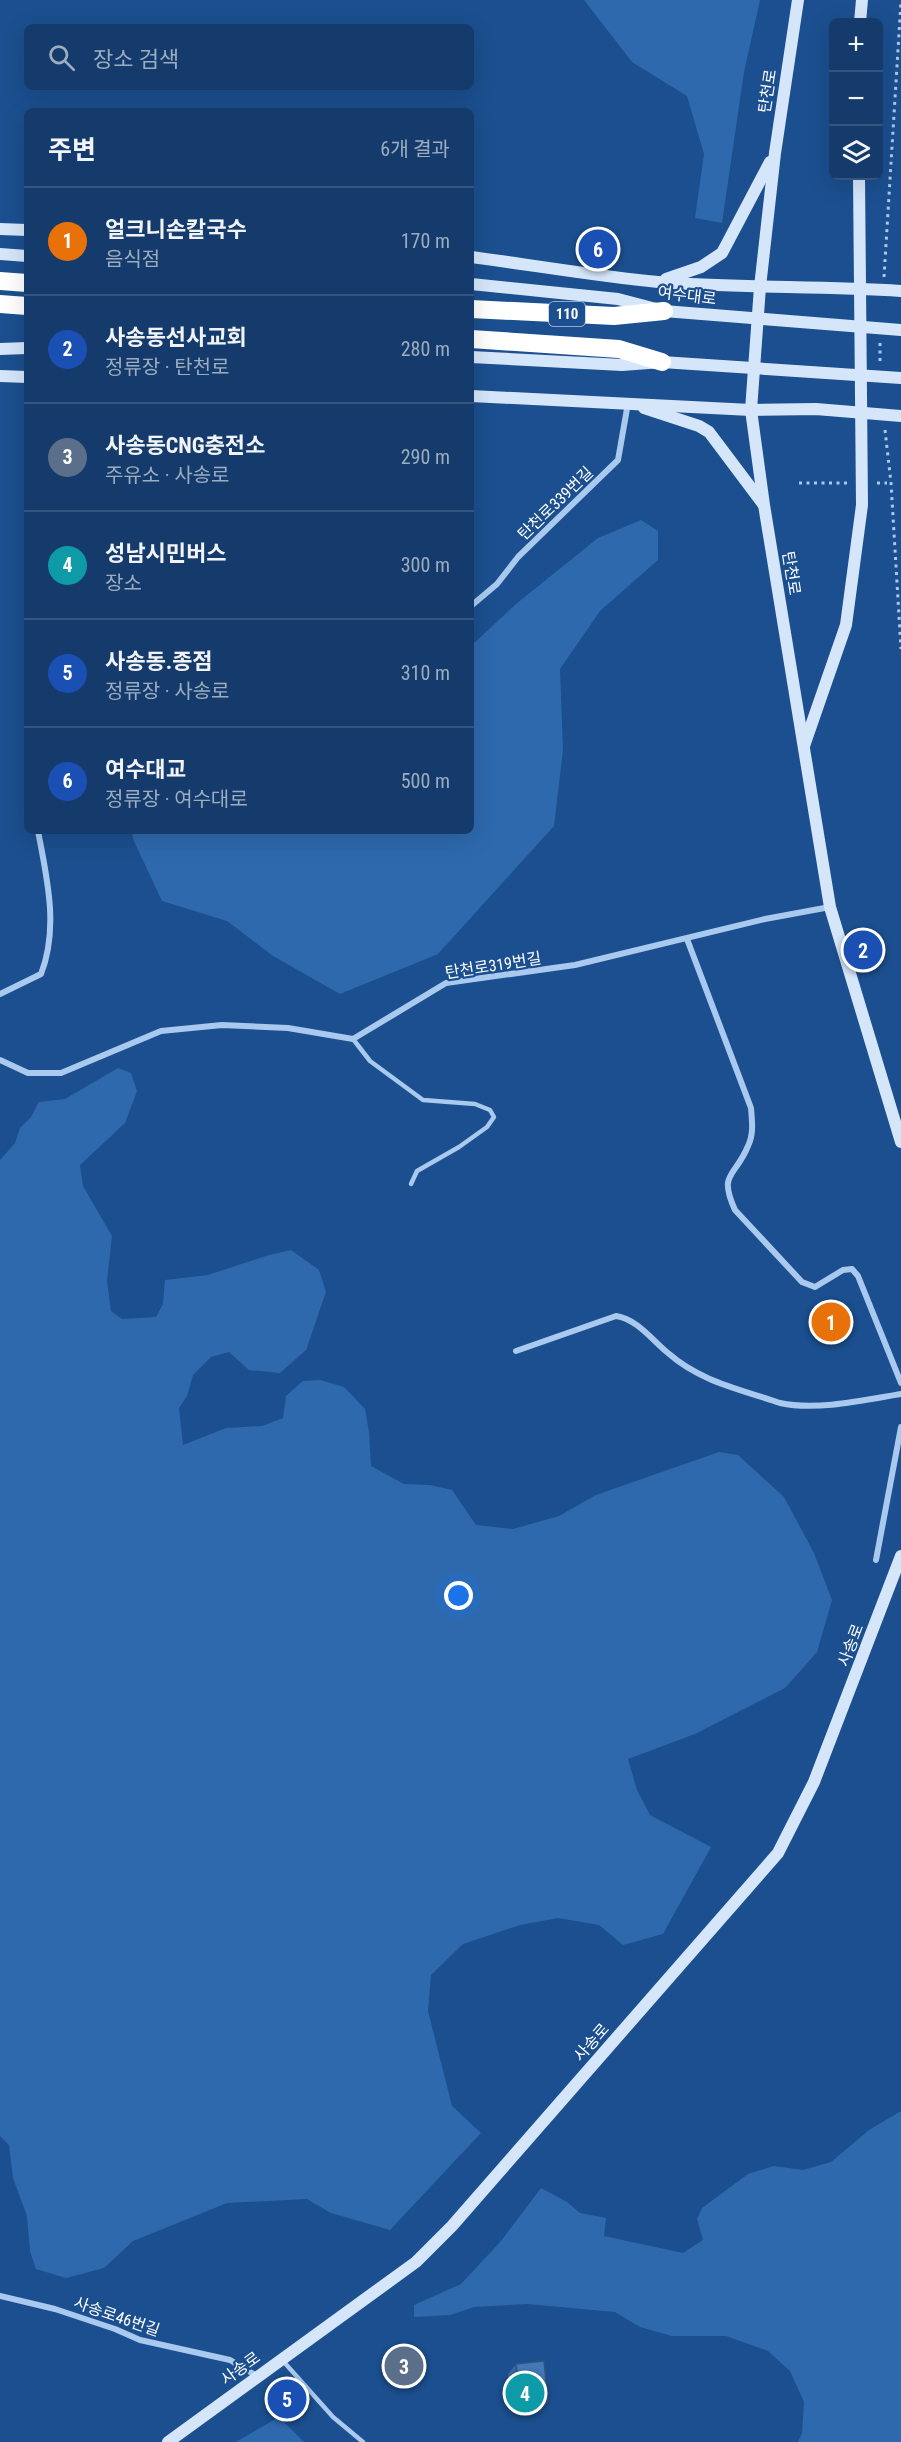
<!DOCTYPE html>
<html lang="ko">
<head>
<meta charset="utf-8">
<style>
  body { margin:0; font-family:"Roboto Condensed","Noto Sans KR",sans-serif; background:#214673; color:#f1f3f6 }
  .controls { position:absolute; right:18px; top:18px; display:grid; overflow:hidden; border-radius:9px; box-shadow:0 6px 24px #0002 }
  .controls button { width:54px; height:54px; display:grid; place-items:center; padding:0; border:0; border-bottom:2px solid #33557e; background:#143b6b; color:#f1f3f6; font:30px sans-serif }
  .you { position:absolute; left:459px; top:1596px; width:21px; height:21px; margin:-15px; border:4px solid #fff; border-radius:50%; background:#1a73e8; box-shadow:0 0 0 9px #1a73e833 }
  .badge { display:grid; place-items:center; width:39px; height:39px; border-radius:50%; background:#ffd166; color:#fff; font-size:20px; font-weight:700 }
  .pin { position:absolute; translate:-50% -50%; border:3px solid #fff; box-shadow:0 2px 6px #0006 }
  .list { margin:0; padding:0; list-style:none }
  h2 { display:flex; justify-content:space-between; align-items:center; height:78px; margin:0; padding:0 24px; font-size:26px }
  h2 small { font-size:20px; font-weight:400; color:#9dadc1 }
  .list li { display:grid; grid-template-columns:39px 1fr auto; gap:18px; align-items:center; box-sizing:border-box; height:108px; padding:0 24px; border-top:2px solid #33557e }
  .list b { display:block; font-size:22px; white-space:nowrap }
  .list p { margin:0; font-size:20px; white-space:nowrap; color:#9dadc1 }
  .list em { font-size:20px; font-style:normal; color:#9dadc1 }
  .icon { flex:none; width:33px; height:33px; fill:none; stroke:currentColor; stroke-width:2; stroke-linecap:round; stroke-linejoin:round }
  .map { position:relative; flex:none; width:901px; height:2442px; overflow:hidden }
  .search { position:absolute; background:#143b6b; box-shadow:0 6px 24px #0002; left:24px; top:24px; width:450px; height:66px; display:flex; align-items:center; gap:15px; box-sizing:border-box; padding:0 21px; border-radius:9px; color:#9dadc1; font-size:22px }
  .panel { position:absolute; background:#143b6b; box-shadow:0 6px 24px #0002; left:24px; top:108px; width:450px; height:726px; border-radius:9px }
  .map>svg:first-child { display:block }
  .green { fill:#2e69ad }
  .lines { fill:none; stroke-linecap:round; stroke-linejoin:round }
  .path { stroke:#a9c9ee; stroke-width:3; stroke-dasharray:3 4.5; stroke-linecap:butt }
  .lane { stroke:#a9c9ee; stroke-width:4.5 }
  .street { stroke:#a9c9ee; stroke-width:6 }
  .secondary { stroke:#d6e6fa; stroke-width:12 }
  .highway { stroke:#fff; stroke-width:18 }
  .wall { fill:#3a679d }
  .shaded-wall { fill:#305480 }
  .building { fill:#4478b7; stroke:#305480; stroke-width:1.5 }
  .labels { text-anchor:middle; stroke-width:4.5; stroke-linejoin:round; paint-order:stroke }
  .shield { fill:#1b4f8f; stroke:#bbcadd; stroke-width:1.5 }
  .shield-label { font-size:15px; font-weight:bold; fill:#fff }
  .street-label { font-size:16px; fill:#fff; stroke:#1b4f8f }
</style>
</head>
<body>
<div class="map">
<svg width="901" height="2442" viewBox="0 0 901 2442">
  <rect width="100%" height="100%" fill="#1b4f8f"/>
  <g class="green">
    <polygon points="584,0 760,0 744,72 722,223 695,218 704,154 687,96 632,62"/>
    <polygon points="641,520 658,531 658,560 600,611 560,669 563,750 554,826 438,954 340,994 273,956 227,921 162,901 133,839 132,831 471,831 471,646 516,604 598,538"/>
    <polygon points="118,1068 131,1073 137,1091 125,1123 80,1165 83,1186 112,1236 107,1281 111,1311 122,1319 156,1317 163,1304 165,1280 208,1275 269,1255 291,1250 319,1270 326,1292 306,1350 280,1373 249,1370 229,1352 211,1357 193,1375 187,1396 179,1408 183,1445 226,1428 262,1426 283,1418 286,1396 303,1381 320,1380 344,1387 365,1409 369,1432 371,1466 404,1484 430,1485 452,1490 476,1525 513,1529 559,1516 596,1495 719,1452 738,1455 784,1497 814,1553 832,1600 817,1652 785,1688 695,1734 628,1759 637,1790 650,1815 711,1847 663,1934 623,1945 599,1925 558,1918 520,1925 463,1944 431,1975 428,2011 452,2106 481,2133 390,2230 331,2213 307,2199 227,2203 133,2241 104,2268 66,2278 36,2269 30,2251 27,2216 13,2178 9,2145 0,2136 0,1160 15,1143 20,1128 31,1117 39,1102 65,1099"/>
    <polygon points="901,2111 901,2442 798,2442 802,2433 804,2402 790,2371 768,2351 726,2336 672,2336 640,2327 615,2312 527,2304 474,2307 450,2315 414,2317 414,2305 461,2284 501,2241 541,2188 567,2202 580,2213 606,2218 604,2236 683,2253 703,2240 697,2219 702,2208 748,2174 774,2166 803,2170 831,2162 869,2130"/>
    <polygon points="279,2417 304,2442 236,2442"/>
  </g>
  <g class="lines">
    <g class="path">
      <polyline points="884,277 901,1"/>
      <polyline points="880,343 880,363"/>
      <polyline points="885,430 891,483 901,649"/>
      <polyline points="799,483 848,483"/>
      <polyline points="877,483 887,483"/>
    </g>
    <g class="lane">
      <polyline points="353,1039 370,1061 423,1100 475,1104 490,1110 494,1117 487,1127 459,1147 417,1171 411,1184"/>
      <polyline points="283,2361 333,2417 363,2442"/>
    </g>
    <g class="street">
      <polyline points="471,606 497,584 518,557 618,460 628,403"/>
      <path d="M 687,939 L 751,1108 C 752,1121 754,1134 748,1146 C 735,1178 718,1172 735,1210 L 802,1282 L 815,1287 L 843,1270 L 852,1269 L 858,1276 L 901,1383"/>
      <path d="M 0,994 L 41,974 C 59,928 47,878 38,831"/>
      <polyline points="0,1060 28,1073 61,1073 161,1031 222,1025 288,1028 353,1039 446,983 575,965 765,919 830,907"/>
      <path d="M 516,1351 L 616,1316 C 637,1319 652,1340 668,1353 C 701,1382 740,1389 780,1403 C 817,1411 865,1400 901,1394"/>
      <polyline points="876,1560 901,1427"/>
      <polyline points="0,2296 55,2309 115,2329 140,2340 230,2360 257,2376"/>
    </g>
    <g class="secondary">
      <polyline points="798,0 775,153 760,287 751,410 764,505 830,907 901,1142"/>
      <polyline points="860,22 862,0"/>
      <polyline points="0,229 27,230"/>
      <polyline points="0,254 27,256"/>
      <path d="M 471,257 C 533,265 595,276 658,282 C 739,288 820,286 901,291"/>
      <polyline points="666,279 701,267 722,253 770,162"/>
      <polyline points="471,284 618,299 664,311 901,330"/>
      <polyline points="0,349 27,348"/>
      <polyline points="471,357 622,365 662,362 901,378"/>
      <polyline points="0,376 27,377"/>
      <polyline points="471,396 751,410 816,409 901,416"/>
      <polyline points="644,408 699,426 709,432 763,504"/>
      <polyline points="804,746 846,625 862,505 859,176"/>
      <polyline points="168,2442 416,2262 452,2226 778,1853 814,1782 901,1556"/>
    </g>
    <g class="highway">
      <polyline points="0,281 27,283"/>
      <polyline points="0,304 27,306"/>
      <polyline points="471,309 614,316 664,311"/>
      <polyline points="471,339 619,349 662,362"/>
    </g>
  </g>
  <polygon class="wall" points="516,2364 548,2401 541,2411 513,2414 508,2374"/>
  <polygon class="shaded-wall" points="548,2401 541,2411 513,2414 520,2404"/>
  <polygon class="building" points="544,2361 548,2401 520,2404 516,2364"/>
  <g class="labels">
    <rect class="shield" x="549" y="302" width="36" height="24" rx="4.5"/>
    <g class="shield-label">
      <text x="567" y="319">110</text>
    </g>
    <g class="street-label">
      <text transform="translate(767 91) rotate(-81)" y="6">탄천로</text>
      <text transform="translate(687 295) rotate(7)" y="6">여수대로</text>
      <text transform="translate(555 503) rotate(-44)" y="6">탄천로339번길</text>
      <text transform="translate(792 573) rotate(81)" y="6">탄천로</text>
      <text transform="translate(493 965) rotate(-9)" y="6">탄천로319번길</text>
      <text transform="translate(850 1645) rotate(-69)" y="6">사송로</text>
      <text transform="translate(591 2042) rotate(-49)" y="6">사송로</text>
      <text transform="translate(117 2316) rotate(19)" y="6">사송로46번길</text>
      <text transform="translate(240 2368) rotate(-36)" y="6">사송로</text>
    </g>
  </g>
</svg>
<div class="controls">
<button>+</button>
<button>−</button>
<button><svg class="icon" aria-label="layers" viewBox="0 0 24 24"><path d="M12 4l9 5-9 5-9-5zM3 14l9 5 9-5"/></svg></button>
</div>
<div class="you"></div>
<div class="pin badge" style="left:831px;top:1322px;background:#e8710a">1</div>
<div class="pin badge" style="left:863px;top:950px;background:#1a4fb4">2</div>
<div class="pin badge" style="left:404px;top:2366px;background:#5c6f8a">3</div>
<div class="pin badge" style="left:525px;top:2393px;background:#0f9aa8">4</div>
<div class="pin badge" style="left:287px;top:2399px;background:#1a4fb4">5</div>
<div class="pin badge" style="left:598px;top:249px;background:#1a4fb4">6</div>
<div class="search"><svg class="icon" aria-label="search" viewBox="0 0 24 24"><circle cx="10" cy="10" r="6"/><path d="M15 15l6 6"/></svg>장소 검색</div>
<section class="panel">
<h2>주변<small>6개 결과</small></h2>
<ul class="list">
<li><span class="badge" style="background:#e8710a">1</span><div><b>얼크니손칼국수</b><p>음식점</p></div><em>170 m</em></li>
<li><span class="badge" style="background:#1a4fb4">2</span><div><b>사송동선사교회</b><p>정류장 · 탄천로</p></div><em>280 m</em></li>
<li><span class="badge" style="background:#5c6f8a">3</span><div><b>사송동CNG충전소</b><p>주유소 · 사송로</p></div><em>290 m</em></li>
<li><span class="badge" style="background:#0f9aa8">4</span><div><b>성남시민버스</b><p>장소</p></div><em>300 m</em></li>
<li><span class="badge" style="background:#1a4fb4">5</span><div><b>사송동.종점</b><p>정류장 · 사송로</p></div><em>310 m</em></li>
<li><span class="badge" style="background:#1a4fb4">6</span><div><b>여수대교</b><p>정류장 · 여수대로</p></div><em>500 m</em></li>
</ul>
</section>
</div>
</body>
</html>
